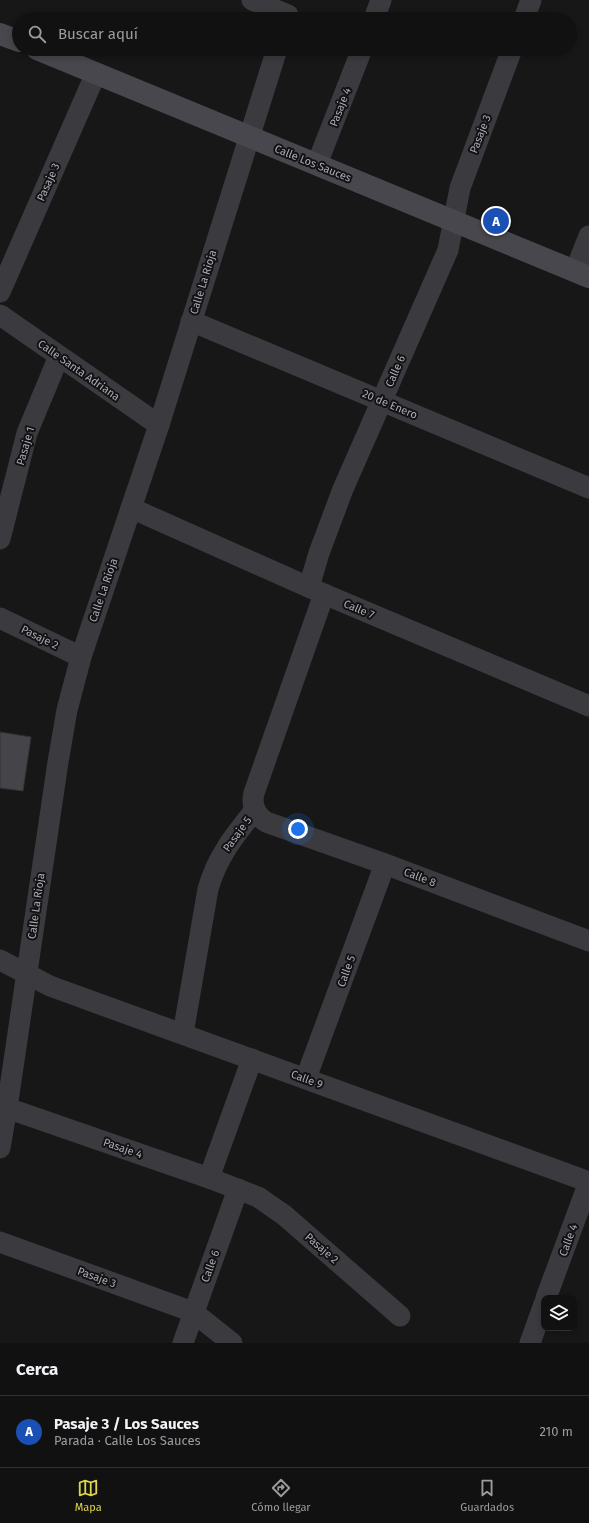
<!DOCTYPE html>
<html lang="es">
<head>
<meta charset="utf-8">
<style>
  body { margin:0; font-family:"Fira Sans",sans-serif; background:#1a1a1b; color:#f1f3f6 }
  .controls { position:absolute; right:12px; bottom:12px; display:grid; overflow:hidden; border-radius:8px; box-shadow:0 2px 6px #0003 }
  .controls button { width:36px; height:36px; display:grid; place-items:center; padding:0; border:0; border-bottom:1px solid #303132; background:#111112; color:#f1f3f6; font:20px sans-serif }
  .you { position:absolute; left:298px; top:829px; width:14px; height:14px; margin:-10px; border:3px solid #fff; border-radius:50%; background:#1a73e8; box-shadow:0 0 0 6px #1a73e833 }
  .badge { display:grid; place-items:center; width:26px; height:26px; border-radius:50%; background:#dcd64b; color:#fff; font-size:13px; font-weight:700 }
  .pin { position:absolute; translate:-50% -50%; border:2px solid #fff; box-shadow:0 1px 4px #0006 }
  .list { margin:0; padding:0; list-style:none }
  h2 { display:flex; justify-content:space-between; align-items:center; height:52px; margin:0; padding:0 16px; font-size:17px }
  h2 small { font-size:13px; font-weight:400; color:#9c9d9f }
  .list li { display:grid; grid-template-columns:26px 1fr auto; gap:12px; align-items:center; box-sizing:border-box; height:72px; padding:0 16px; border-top:1px solid #303132 }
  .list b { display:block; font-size:15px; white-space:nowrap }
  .list p { margin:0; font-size:13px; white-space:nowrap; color:#9c9d9f }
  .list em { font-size:13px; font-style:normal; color:#9c9d9f }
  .icon { flex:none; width:22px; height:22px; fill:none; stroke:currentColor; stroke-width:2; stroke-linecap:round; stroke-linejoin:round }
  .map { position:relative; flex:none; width:589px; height:1343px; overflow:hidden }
  .search { position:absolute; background:#111112; box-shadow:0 2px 6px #0003; left:12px; right:12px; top:12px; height:44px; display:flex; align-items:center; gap:10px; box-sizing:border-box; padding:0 14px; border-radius:22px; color:#9c9d9f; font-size:15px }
  .sheet { height:124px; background:#111112 }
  nav { display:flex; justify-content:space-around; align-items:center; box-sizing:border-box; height:56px; border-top:1px solid #303132; background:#111112; font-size:11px; color:#9c9d9f }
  nav a { display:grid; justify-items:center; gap:2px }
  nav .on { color:#dcd64b }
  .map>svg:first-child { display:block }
  .building { fill:#454448; stroke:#323134 }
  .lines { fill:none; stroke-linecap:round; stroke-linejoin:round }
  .street { stroke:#3b3a3f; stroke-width:21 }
  .secondary { stroke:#47474d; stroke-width:22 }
  .labels { text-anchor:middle; stroke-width:4; stroke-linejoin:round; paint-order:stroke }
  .street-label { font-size:11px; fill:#ababb7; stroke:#121213 }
</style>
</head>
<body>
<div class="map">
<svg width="589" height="1343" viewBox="0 0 589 1343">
  <rect width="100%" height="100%" fill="#171718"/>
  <polygon class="building" points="0,732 31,737 23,791 0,788"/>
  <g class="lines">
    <g class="street">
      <polyline points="252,0 288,15"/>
      <polyline points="374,19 381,0"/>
      <polyline points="524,19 531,0"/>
      <polyline points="317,164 362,49"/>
      <polyline points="575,271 589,236"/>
      <polyline points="0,292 96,73"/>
      <polyline points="0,315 159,425"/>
      <polyline points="191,321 589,488"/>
      <polyline points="131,508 324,594 589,706"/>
      <polyline points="0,539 27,433 59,356"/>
      <polyline points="309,587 319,553 343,489 448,250 460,188 512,49"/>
      <path d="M 324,594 L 254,793 C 251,805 255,815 266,822 L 385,864 L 589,941"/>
      <polyline points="0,618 81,657"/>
      <polyline points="0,960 50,986 589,1182"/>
      <path d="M 183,1034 L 208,889 C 217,857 234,836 255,810"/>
      <polyline points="306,1078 385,864"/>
      <polyline points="7,1108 209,1178 258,1197 284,1215 400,1316"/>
      <polyline points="0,1148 7,1108 58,762 67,710 81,657 159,425 277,49"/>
      <polyline points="209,1178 252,1059"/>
      <polyline points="0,1242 193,1312 232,1343"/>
      <polyline points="546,1298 589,1182"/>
      <polyline points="183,1343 238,1189"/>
      <polyline points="530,1343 544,1304"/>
    </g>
    <g class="secondary">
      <polyline points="0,34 19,41"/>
      <polyline points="37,49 589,277"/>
    </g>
  </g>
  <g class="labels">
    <g class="street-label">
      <text transform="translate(340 107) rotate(-69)" y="4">Pasaje 4</text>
      <text transform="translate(480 134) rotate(-69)" y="4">Pasaje 3</text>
      <text transform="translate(313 163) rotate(22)" y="4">Calle Los Sauces</text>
      <text transform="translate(48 182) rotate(-66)" y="4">Pasaje 3</text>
      <text transform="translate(203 282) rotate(-73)" y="4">Calle La Rioja</text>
      <text transform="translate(79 370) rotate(35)" y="4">Calle Santa Adriana</text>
      <text transform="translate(395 371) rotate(-66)" y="4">Calle 6</text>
      <text transform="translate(390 404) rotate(23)" y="4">20 de Enero</text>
      <text transform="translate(25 446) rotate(-74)" y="4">Pasaje 1</text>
      <text transform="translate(103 590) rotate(-71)" y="4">Calle La Rioja</text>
      <text transform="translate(359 609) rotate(23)" y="4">Calle 7</text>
      <text transform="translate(40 637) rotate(26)" y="4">Pasaje 2</text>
      <text transform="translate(237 834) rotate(-54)" y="4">Pasaje 5</text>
      <text transform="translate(420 877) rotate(21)" y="4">Calle 8</text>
      <text transform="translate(36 906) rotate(-82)" y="4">Calle La Rioja</text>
      <text transform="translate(346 971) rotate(-70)" y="4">Calle 5</text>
      <text transform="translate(307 1079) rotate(20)" y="4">Calle 9</text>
      <text transform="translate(123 1148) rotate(19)" y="4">Pasaje 4</text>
      <text transform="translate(568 1240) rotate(-70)" y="4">Calle 4</text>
      <text transform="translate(322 1248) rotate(41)" y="4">Pasaje 2</text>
      <text transform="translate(210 1266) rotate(-70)" y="4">Calle 6</text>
      <text transform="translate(97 1277) rotate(20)" y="4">Pasaje 3</text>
    </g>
  </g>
</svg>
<div class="controls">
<button><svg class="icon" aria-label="layers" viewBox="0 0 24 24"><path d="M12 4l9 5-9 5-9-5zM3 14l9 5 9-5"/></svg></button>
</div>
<div class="you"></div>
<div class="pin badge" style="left:496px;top:221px;background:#1a4fb4">A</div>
<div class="search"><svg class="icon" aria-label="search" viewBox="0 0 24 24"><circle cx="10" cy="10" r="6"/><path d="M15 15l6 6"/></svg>Buscar aquí</div>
</div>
<section class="sheet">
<h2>Cerca<small></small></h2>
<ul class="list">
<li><span class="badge" style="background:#1a4fb4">A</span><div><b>Pasaje 3 / Los Sauces</b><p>Parada · Calle Los Sauces</p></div><em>210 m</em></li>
</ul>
</section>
<nav>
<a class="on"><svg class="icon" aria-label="map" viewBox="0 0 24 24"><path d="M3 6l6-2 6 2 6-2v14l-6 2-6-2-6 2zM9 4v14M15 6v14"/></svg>Mapa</a>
<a><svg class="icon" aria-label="directions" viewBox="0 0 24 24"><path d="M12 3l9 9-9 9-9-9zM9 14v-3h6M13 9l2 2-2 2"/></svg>Cómo llegar</a>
<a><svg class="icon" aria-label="saved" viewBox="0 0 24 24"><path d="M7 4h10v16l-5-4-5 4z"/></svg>Guardados</a>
</nav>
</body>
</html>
